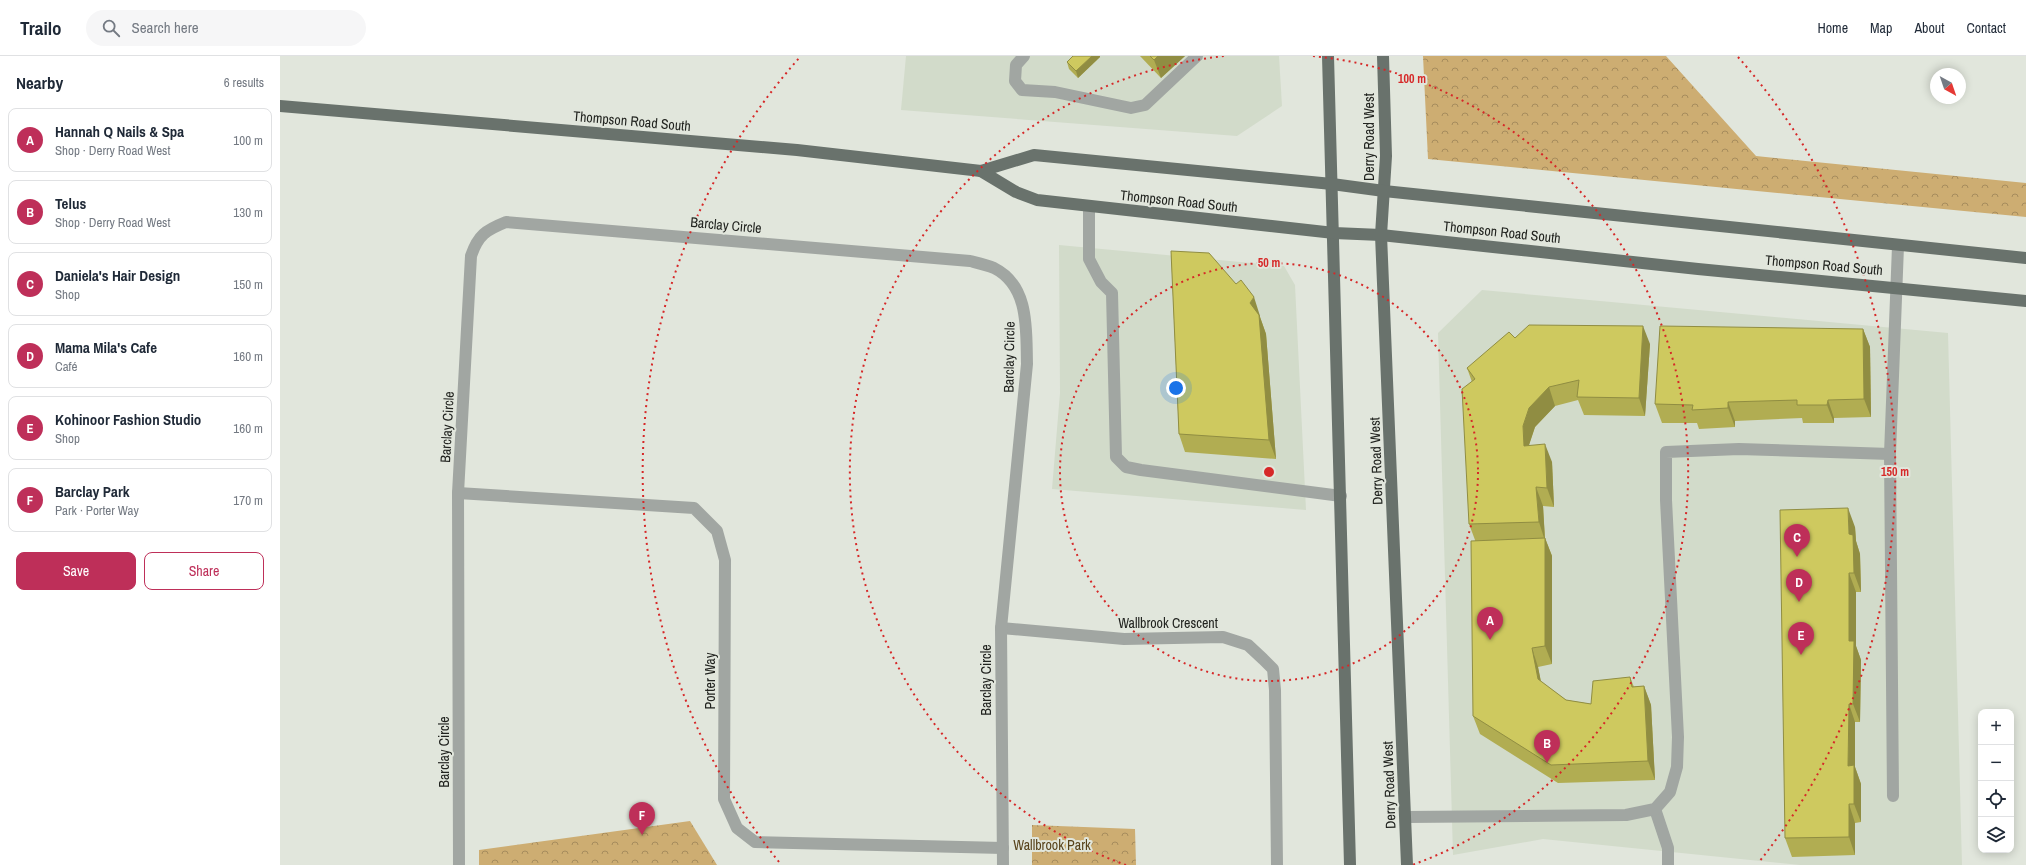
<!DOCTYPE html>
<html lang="en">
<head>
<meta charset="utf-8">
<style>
  body { margin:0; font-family:"Archivo Narrow",sans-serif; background:#f6f6f7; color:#1f2937 }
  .controls { position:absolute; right:12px; bottom:12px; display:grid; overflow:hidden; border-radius:8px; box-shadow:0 2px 10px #0003 }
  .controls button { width:36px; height:36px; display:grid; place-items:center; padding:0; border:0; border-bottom:1px solid #e0e1e3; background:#fff; color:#1f2937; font:20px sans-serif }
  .compass { position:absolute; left:1650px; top:12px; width:36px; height:36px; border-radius:50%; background:#fff; box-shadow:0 2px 10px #0003; rotate:140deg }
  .you { position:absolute; left:896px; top:332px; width:14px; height:14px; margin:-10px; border:3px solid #fff; border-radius:50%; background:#1a73e8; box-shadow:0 0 0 6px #1a73e833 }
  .badge { display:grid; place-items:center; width:26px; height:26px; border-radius:50%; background:#be2f59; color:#fff; font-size:13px; font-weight:700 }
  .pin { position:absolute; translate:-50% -33px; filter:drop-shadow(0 1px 2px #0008) }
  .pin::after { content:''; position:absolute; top:21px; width:14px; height:12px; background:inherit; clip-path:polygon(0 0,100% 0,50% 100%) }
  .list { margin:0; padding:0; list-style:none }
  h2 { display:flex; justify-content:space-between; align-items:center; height:52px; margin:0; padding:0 16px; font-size:17px }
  h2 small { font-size:13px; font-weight:400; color:#747a83 }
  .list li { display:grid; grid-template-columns:26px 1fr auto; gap:12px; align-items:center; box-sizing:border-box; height:64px; margin:0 8px 8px; padding:0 8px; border:1px solid #e0e1e3; border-radius:8px }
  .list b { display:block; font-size:15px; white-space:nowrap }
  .list p { margin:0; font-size:13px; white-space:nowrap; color:#747a83 }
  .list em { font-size:13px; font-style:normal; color:#747a83 }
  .actions { display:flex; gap:8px; padding:12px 16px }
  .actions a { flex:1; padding:9px 0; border:1px solid #be2f59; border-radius:8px; text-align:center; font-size:14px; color:#be2f59 }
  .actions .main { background:#be2f59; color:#fff }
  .icon { flex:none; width:22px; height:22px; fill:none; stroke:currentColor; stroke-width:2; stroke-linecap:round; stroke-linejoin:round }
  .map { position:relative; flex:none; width:1746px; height:809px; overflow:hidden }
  header { display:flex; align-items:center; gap:24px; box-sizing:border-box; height:56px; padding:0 20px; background:#fff; border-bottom:1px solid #e0e1e3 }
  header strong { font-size:19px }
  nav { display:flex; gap:22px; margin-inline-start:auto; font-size:14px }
  .search { width:280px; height:36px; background:#f6f6f7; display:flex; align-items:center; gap:10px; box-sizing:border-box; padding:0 14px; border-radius:22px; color:#747a83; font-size:15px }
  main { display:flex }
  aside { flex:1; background:#fff }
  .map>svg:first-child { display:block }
  .built { fill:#d2dbca }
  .forest { fill:url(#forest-crowns) }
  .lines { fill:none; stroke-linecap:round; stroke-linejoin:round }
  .minor { stroke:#a1a6a2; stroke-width:12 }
  .major { stroke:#69726c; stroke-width:12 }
  .wall { fill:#b1ad52 }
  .shaded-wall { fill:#908d42 }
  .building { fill:#cec95f; stroke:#908d42 }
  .ring { fill:none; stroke:#d62828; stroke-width:2; stroke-dasharray:2 4 }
  .labels { text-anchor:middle; stroke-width:4; stroke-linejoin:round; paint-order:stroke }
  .street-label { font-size:14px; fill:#21231f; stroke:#e1e6dc }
  .park-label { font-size:14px; fill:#57421a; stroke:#e1e6dc }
  .centre { fill:#d62828; stroke:#e1e6dc; stroke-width:2 }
  .ring-label { font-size:12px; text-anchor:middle; font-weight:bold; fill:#d62828; stroke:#e1e6dc; stroke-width:4; stroke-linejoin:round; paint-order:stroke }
</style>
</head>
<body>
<header>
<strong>Trailo</strong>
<div class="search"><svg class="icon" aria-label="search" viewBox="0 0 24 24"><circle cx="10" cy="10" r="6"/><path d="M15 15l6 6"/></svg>Search here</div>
<nav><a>Home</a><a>Map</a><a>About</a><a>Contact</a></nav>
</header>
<main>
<aside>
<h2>Nearby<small>6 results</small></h2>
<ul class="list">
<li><span class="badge">A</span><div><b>Hannah Q Nails &amp; Spa</b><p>Shop · Derry Road West</p></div><em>100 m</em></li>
<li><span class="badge">B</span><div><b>Telus</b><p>Shop · Derry Road West</p></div><em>130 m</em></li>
<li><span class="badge">C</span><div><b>Daniela's Hair Design</b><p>Shop</p></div><em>150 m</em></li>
<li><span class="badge">D</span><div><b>Mama Mila's Cafe</b><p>Café</p></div><em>160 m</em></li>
<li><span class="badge">E</span><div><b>Kohinoor Fashion Studio</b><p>Shop</p></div><em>160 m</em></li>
<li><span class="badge">F</span><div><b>Barclay Park</b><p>Park · Porter Way</p></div><em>170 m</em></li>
</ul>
<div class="actions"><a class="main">Save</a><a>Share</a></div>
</aside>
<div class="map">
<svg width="1746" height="809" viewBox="0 0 1746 809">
  <defs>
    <pattern id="forest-crowns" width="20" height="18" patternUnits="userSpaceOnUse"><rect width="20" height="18" fill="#cdad72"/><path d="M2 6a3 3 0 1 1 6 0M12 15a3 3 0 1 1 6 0" fill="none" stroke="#a68c5d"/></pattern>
  </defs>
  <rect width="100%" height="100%" fill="#e1e6dc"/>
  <g class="built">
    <polygon points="626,0 999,0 1002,50 957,80 621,54"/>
    <polygon points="779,189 1004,210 1015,229 1026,454 772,433 780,337"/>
    <polygon points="1202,234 1668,277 1682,809 1520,809 1263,783 1173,799 1158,277"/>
  </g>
  <g class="forest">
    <polygon points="1143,0 1386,0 1476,100 1746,127 1746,161 1148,103"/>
    <polygon points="410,765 437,809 199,809 199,794"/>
    <polygon points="752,769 855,773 856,809 752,809"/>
  </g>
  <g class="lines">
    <g class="minor">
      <polyline points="744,0 736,9 735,25 742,34 775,36 851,52 865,49 917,0"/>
      <polyline points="809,150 809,203 821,226 832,237 836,401 846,411 861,414 1061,440"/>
      <polyline points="178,437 414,452 437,475 445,504 444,743 457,772 475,786 723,792"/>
      <polyline points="721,572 844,583 943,581 968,589 983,603 993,613 995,634 997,809"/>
      <polyline points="1613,740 1610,398 1618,190"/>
      <polyline points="1375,753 1388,792 1388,809"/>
      <polyline points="1126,761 1346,759 1375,753 1390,736 1397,711 1398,681 1386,444 1386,396 1459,393 1610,398"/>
      <path d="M 179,809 L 178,437 L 191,200 C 198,179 206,174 226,166 L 690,205 C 698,207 707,209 714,212 C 750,230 746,275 747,308 L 721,572 L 723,809"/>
    </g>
    <g class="major">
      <polyline points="1048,0 1070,809"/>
      <polyline points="1103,0 1106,100 1101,179 1127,809"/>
      <polyline points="0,50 517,94 701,115 754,99 1052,128 1104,135 1746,202"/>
      <polyline points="701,115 736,136 757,144 1054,177 1101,179 1418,213 1746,245"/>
    </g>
  </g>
  <g class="wall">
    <polygon points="793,0 820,0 820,1 798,22 789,13 787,6"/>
    <polygon points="860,0 905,0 881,22"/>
    <polygon points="891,195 980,260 980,261 986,278 996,403 905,396 899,378"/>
    <polygon points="1583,273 1590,291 1591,361 1554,362 1554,367 1523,367 1522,362 1455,365 1455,371 1419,373 1417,367 1382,367 1375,348"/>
    <polygon points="1235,282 1370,288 1365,360 1304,359 1298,344 1275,350 1255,371 1249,389 1272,406 1274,451 1263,450 1265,482 1272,500 1272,608 1258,611 1261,626 1286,644 1311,648 1350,621 1354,631 1364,630 1371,649 1375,724 1278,727 1200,678 1193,660 1195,484 1189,468 1192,326 1187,312"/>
    <polygon points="1575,471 1576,485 1580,498 1581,536 1576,536 1576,590 1581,604 1580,666 1575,666 1575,711 1581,728 1581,766 1575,767 1575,799 1512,801 1505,782"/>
  </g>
  <g class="shaded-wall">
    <polygon points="812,0 820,0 820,1 798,22 796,15"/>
    <polygon points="878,0 905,0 881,22 874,4"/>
    <polygon points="974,241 980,260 980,261 986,278 996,403 989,384 970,247"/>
    <polygon points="1363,270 1370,288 1365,360 1359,342"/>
    <polygon points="1583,273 1590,291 1591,361 1584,343"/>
    <polygon points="1269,331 1275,350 1255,371 1249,389 1251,408 1244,390 1243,370 1249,352"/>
    <polygon points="1548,344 1554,362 1554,367 1547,349"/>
    <polygon points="1448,346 1455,365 1455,371 1448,352"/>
    <polygon points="1265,388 1272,406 1274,451 1267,432"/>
    <polygon points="1256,431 1263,450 1265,485 1259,466"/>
    <polygon points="1568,452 1575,471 1576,485 1580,498 1581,536 1574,517 1569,478"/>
    <polygon points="1265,482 1272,500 1272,608 1265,590"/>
    <polygon points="1569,517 1576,536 1576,590 1581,604 1580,666 1573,648 1569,585"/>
    <polygon points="1252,592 1258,611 1264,641 1258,623"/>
    <polygon points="1364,630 1371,649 1375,724 1368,705"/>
    <polygon points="1569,648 1575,666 1575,711 1581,728 1581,766 1574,748 1568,710"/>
    <polygon points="1569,748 1575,767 1575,799 1569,781"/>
  </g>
  <g class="building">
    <polygon points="793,0 812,0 796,15 787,6"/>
    <polygon points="870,0 878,0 874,4"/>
    <polygon points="891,195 929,197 956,228 961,224 974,241 970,247 979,259 989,384 899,378"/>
    <polygon points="1249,269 1363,270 1359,342 1297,341 1299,324 1269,331 1249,352 1243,370 1244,390 1265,388 1267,432 1256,431 1259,466 1189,468 1182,333 1195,323 1187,312 1229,276 1235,282"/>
    <polygon points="1380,270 1583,273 1584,343 1548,344 1547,349 1517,349 1517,344 1448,346 1448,352 1412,354 1413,349 1375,348"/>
    <polygon points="1568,452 1569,478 1573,479 1574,517 1569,517 1569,585 1574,585 1573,648 1569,648 1568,710 1574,709 1574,748 1569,748 1569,781 1505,782 1500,454"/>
    <polygon points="1265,482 1265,590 1252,592 1258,623 1286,644 1311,648 1313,625 1350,621 1352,631 1364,630 1368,705 1271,709 1193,660 1191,485"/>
  </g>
  <g class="ring">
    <circle cx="989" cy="416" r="209"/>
    <path d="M846 809A418 418 0 0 1 945 0M1033 0A418 418 0 0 1 1132 809"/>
    <path d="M499 806A626 626 0 0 1 520 1M1458 1A626 626 0 0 1 1479 806"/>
  </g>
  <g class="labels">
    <g class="street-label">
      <text transform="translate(352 65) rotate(5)" y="5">Thompson Road South</text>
      <text transform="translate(1089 81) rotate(-90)" y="5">Derry Road West</text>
      <text transform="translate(899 145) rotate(6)" y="5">Thompson Road South</text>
      <text transform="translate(446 169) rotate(5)" y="5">Barclay Circle</text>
      <text transform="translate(1222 176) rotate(6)" y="5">Thompson Road South</text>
      <text transform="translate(1544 209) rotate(5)" y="5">Thompson Road South</text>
      <text transform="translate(729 301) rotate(-89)" y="5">Barclay Circle</text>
      <text transform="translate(167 371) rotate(-87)" y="5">Barclay Circle</text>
      <text transform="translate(1096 405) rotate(-92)" y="5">Derry Road West</text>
      <text x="888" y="572">Wallbrook Crescent</text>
      <text transform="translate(706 624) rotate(-90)" y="5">Barclay Circle</text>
      <text transform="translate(430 625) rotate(-90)" y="5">Porter Way</text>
      <text transform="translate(164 696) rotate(-90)" y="5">Barclay Circle</text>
      <text transform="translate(1109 729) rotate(-92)" y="5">Derry Road West</text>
    </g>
    <g class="park-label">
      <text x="772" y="794">Wallbrook Park</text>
    </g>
  </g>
  <circle cx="989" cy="416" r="6" class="centre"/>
  <g class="ring-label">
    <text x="1132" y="27">100 m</text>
    <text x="989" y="211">50 m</text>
    <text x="1615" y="420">150 m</text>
  </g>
</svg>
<div class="controls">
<button>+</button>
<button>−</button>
<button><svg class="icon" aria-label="locate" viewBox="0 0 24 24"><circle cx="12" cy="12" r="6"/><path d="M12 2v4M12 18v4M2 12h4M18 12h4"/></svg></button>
<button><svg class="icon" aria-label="layers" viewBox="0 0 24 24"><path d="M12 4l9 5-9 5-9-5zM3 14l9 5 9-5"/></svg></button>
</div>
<svg class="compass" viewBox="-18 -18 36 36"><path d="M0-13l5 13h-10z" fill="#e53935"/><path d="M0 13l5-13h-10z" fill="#747a83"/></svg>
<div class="you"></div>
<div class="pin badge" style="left:1210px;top:584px">A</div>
<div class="pin badge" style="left:1267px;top:707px">B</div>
<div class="pin badge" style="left:1517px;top:501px">C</div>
<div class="pin badge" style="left:1519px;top:546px">D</div>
<div class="pin badge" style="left:1521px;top:599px">E</div>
<div class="pin badge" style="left:362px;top:779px">F</div>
</div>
</main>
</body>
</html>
